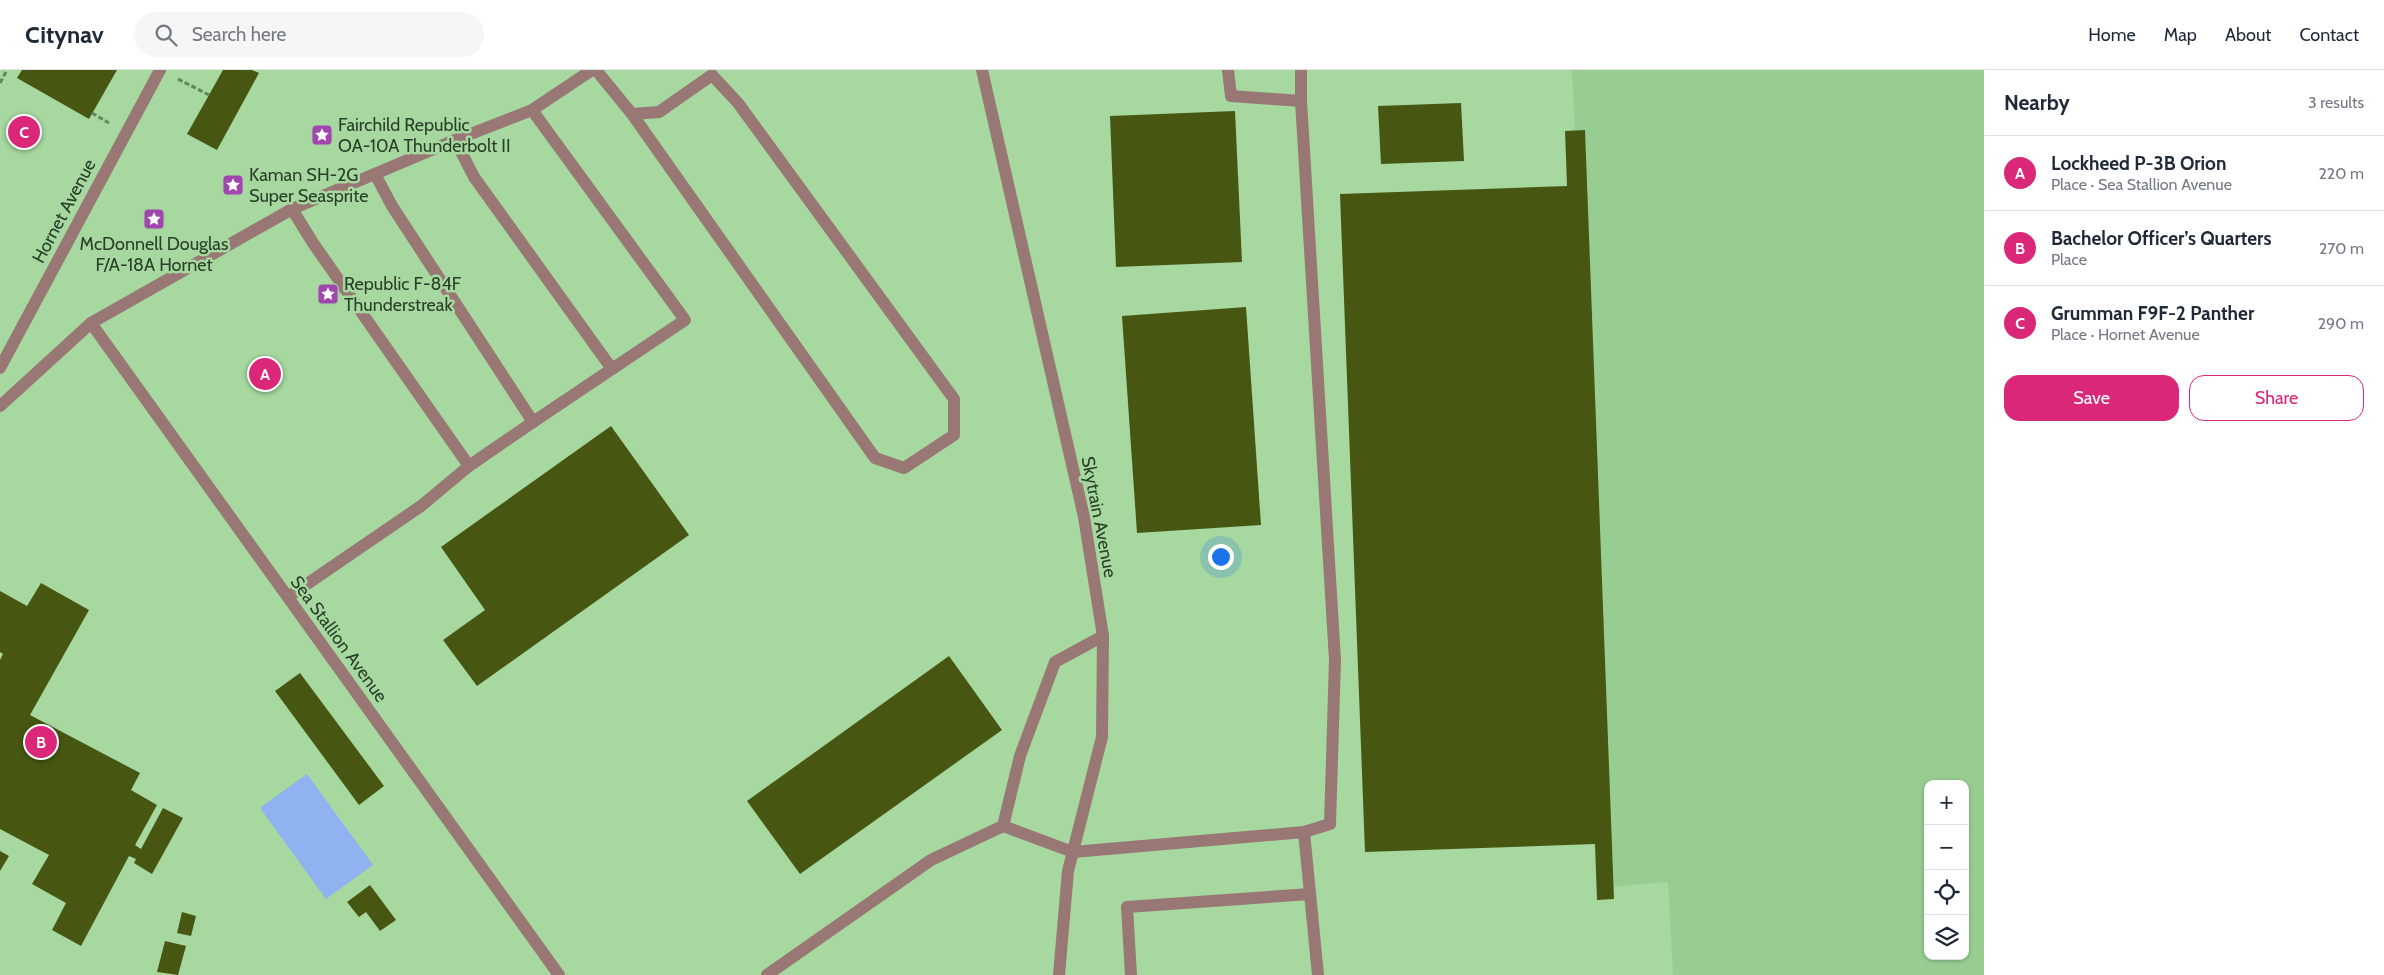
<!DOCTYPE html>
<html lang="en">
<head>
<meta charset="utf-8">
<style>
  body { margin:0; font-family:Cabin,sans-serif; background:#f6f6f7; color:#1f2937 }
  .controls { position:absolute; right:15px; bottom:15px; display:grid; overflow:hidden; border-radius:10px; box-shadow:0 1px 4px #0004 }
  .controls button { width:45px; height:45px; display:grid; place-items:center; padding:0; border:0; border-bottom:1px solid #e0e1e3; background:#fff; color:#1f2937; font:25px sans-serif }
  .you { position:absolute; left:1220px; top:486px; width:18px; height:18px; margin:-12px; border:4px solid #fff; border-radius:50%; background:#1a73e8; box-shadow:0 0 0 8px #1a73e833 }
  .badge { display:grid; place-items:center; width:32px; height:32px; border-radius:50%; background:#db2777; color:#fff; font-size:16px; font-weight:700 }
  .pin { position:absolute; translate:-50% -50%; border:2px solid #fff; box-shadow:0 1px 5px #0006 }
  .list { margin:0; padding:0; list-style:none }
  h2 { display:flex; justify-content:space-between; align-items:center; height:65px; margin:0; padding:0 20px; font-size:21px }
  h2 small { font-size:16px; font-weight:400; color:#747a83 }
  .list li { display:grid; grid-template-columns:32px 1fr auto; gap:15px; align-items:center; box-sizing:border-box; height:75px; padding:0 20px; border-top:1px solid #e0e1e3 }
  .list b { display:block; font-size:19px; white-space:nowrap }
  .list p { margin:0; font-size:16px; white-space:nowrap; color:#747a83 }
  .list em { font-size:16px; font-style:normal; color:#747a83 }
  .actions { display:flex; gap:10px; padding:15px 20px }
  .actions a { flex:1; padding:11px 0; border:1px solid #db2777; border-radius:15px; text-align:center; font-size:18px; color:#db2777 }
  .actions .main { background:#db2777; color:#fff }
  .icon { flex:none; width:28px; height:28px; fill:none; stroke:currentColor; stroke-width:2; stroke-linecap:round; stroke-linejoin:round }
  .map { position:relative; flex:none; width:1984px; height:905px; overflow:hidden }
  header { display:flex; align-items:center; gap:30px; box-sizing:border-box; height:70px; padding:0 25px; background:#fff; border-bottom:1px solid #e0e1e3 }
  header strong { font-size:24px }
  nav { display:flex; gap:28px; margin-inline-start:auto; font-size:18px }
  .search { width:350px; height:45px; background:#f6f6f7; display:flex; align-items:center; gap:12px; box-sizing:border-box; padding:0 18px; border-radius:28px; color:#747a83; font-size:19px }
  main { display:flex }
  aside { flex:1; background:#fff }
  .map>svg:first-child { display:block }
  .built { fill:#97cd91; fill-rule:evenodd }
  .water { fill:#8fb2f0 }
  .building { fill:#475712 }
  .lines { fill:none; stroke-linecap:round; stroke-linejoin:round }
  .path { stroke:#63855f; stroke-width:3; stroke-dasharray:5 2.5; stroke-linecap:butt }
  .minor { stroke:#987775; stroke-width:12 }
  .labels { text-anchor:middle; stroke-width:5; stroke-linejoin:round; paint-order:stroke }
  .poi-label { font-size:18px; fill:#2b4029; stroke:#a6d8a0; text-anchor:start }
  .street-label { font-size:18px; fill:#2b4029; stroke:#a6d8a0 }
</style>
</head>
<body>
<header>
<strong>Citynav</strong>
<div class="search"><svg class="icon" aria-label="search" viewBox="0 0 24 24"><circle cx="10" cy="10" r="6"/><path d="M15 15l6 6"/></svg>Search here</div>
<nav><a>Home</a><a>Map</a><a>About</a><a>Contact</a></nav>
</header>
<main>
<div class="map">
<svg width="1984" height="905" viewBox="0 0 1984 905">
  <rect width="100%" height="100%" fill="#a6d8a0"/>
  <path class="built" d="M 1572,0 L 1984,0 L 1984,905 L 1673,905 L 1668,812 L 1611,817 ZM 1928,714 L 1965,714 L 1965,886 L 1928,886 Z"/>
  <polygon class="water" points="307,704 373,795 326,829 260,738"/>
  <g class="building">
    <polygon points="22,0 117,0 89,49 17,8"/>
    <polygon points="223,0 252,0 259,3 217,80 187,64"/>
    <polygon points="1461,33 1464,91 1381,94 1378,36"/>
    <polygon points="1235,41 1242,192 1116,197 1110,46"/>
    <polygon points="1585,60 1614,829 1597,830 1595,774 1365,782 1340,124 1567,116 1565,61"/>
    <polygon points="1246,237 1261,455 1137,463 1122,246"/>
    <polygon points="611,356 689,465 477,616 443,570 485,540 441,477"/>
    <polygon points="41,513 89,540 30,645 140,703 131,720 157,735 135,775 141,779 163,738 183,748 152,804 134,793 136,789 129,786 81,876 52,860 66,833 32,814 49,785 0,759 0,590 3,584 0,582 0,521 27,536"/>
    <polygon points="949,586 1002,660 800,804 747,731"/>
    <polygon points="300,603 384,716 359,735 275,621"/>
    <polygon points="0,781 9,786 0,801"/>
    <polygon points="370,815 396,850 380,861 366,842 359,847 347,832"/>
    <polygon points="182,842 196,846 191,866 177,863"/>
    <polygon points="165,871 186,876 178,905 157,902"/>
  </g>
  <g class="lines">
    <g class="path">
      <polyline points="178,9 209,25"/>
      <polyline points="0,13 7,0"/>
      <polyline points="92,43 109,53"/>
    </g>
    <g class="minor">
      <polyline points="596,0 632,44 875,388 904,398 954,365 954,329 738,33 712,5 659,42 632,44"/>
      <polyline points="982,0 1084,447 1103,566 1102,667 1068,801 1059,905"/>
      <polyline points="1228,0 1231,26 1301,31"/>
      <polyline points="1301,0 1301,31 1335,590 1330,754 1304,762"/>
      <polyline points="455,70 474,107 612,299 685,250 532,40"/>
      <polyline points="375,104 392,136 533,352 612,299"/>
      <polyline points="292,139 313,173 469,396 533,352"/>
      <polyline points="91,253 559,905"/>
      <polyline points="0,298 160,0"/>
      <polyline points="0,336 91,253 292,139 455,70 532,40 592,0"/>
      <polyline points="288,527 421,436 469,396"/>
      <polyline points="1103,566 1055,592 1020,686 1003,756 1073,782 1304,762 1318,905"/>
      <polyline points="767,905 931,790 1003,756"/>
      <polyline points="1131,905 1127,837 1310,824"/>
    </g>
  </g>
  <defs>
    <g id="sight-square" transform="scale(1.125)"><rect x="-9" y="-9" width="18" height="18" rx="4" fill="#a145af" stroke="#a6d8a0"/><path d="M0-6L1.8-2.2L6-1.7L2.9 1.2L3.7 5.4L0 3.3L-3.7 5.4L-2.9 1.2L-6-1.7L-1.8-2.2Z" fill="#fff"/></g>
  </defs>
  <g fill-rule="evenodd">
    <use href="#sight-square" x="322" y="65"/>
    <use href="#sight-square" x="233" y="115"/>
    <use href="#sight-square" x="154" y="149"/>
    <use href="#sight-square" x="328" y="224"/>
  </g>
  <g class="labels">
    <g class="poi-label">
      <text x="338" y="61">Fairchild Republic<tspan x="338" dy="21">OA-10A Thunderbolt II</tspan></text>
      <text x="249" y="111">Kaman SH-2G<tspan x="249" dy="21">Super Seasprite</tspan></text>
      <text x="154" y="180" text-anchor="middle">McDonnell Douglas<tspan x="154" dy="21">F/A-18A Hornet</tspan></text>
      <text x="344" y="220">Republic F-84F<tspan x="344" dy="21">Thunderstreak</tspan></text>
    </g>
    <g class="street-label">
      <text transform="translate(64 141) rotate(-62)" y="6">Hornet Avenue</text>
      <text transform="translate(1099 447) rotate(79)" y="6">Skytrain Avenue</text>
      <text transform="translate(339 569) rotate(54)" y="6">Sea Stallion Avenue</text>
    </g>
  </g>
</svg>
<div class="controls">
<button>+</button>
<button>−</button>
<button><svg class="icon" aria-label="locate" viewBox="0 0 24 24"><circle cx="12" cy="12" r="6"/><path d="M12 2v4M12 18v4M2 12h4M18 12h4"/></svg></button>
<button><svg class="icon" aria-label="layers" viewBox="0 0 24 24"><path d="M12 4l9 5-9 5-9-5zM3 14l9 5 9-5"/></svg></button>
</div>
<div class="you"></div>
<div class="pin badge" style="left:265px;top:304px">A</div>
<div class="pin badge" style="left:41px;top:672px">B</div>
<div class="pin badge" style="left:24px;top:62px">C</div>
</div>
<aside>
<h2>Nearby<small>3 results</small></h2>
<ul class="list">
<li><span class="badge">A</span><div><b>Lockheed P-3B Orion</b><p>Place · Sea Stallion Avenue</p></div><em>220 m</em></li>
<li><span class="badge">B</span><div><b>Bachelor Officer’s Quarters</b><p>Place</p></div><em>270 m</em></li>
<li><span class="badge">C</span><div><b>Grumman F9F-2 Panther</b><p>Place · Hornet Avenue</p></div><em>290 m</em></li>
</ul>
<div class="actions"><a class="main">Save</a><a>Share</a></div>
</aside>
</main>
</body>
</html>
